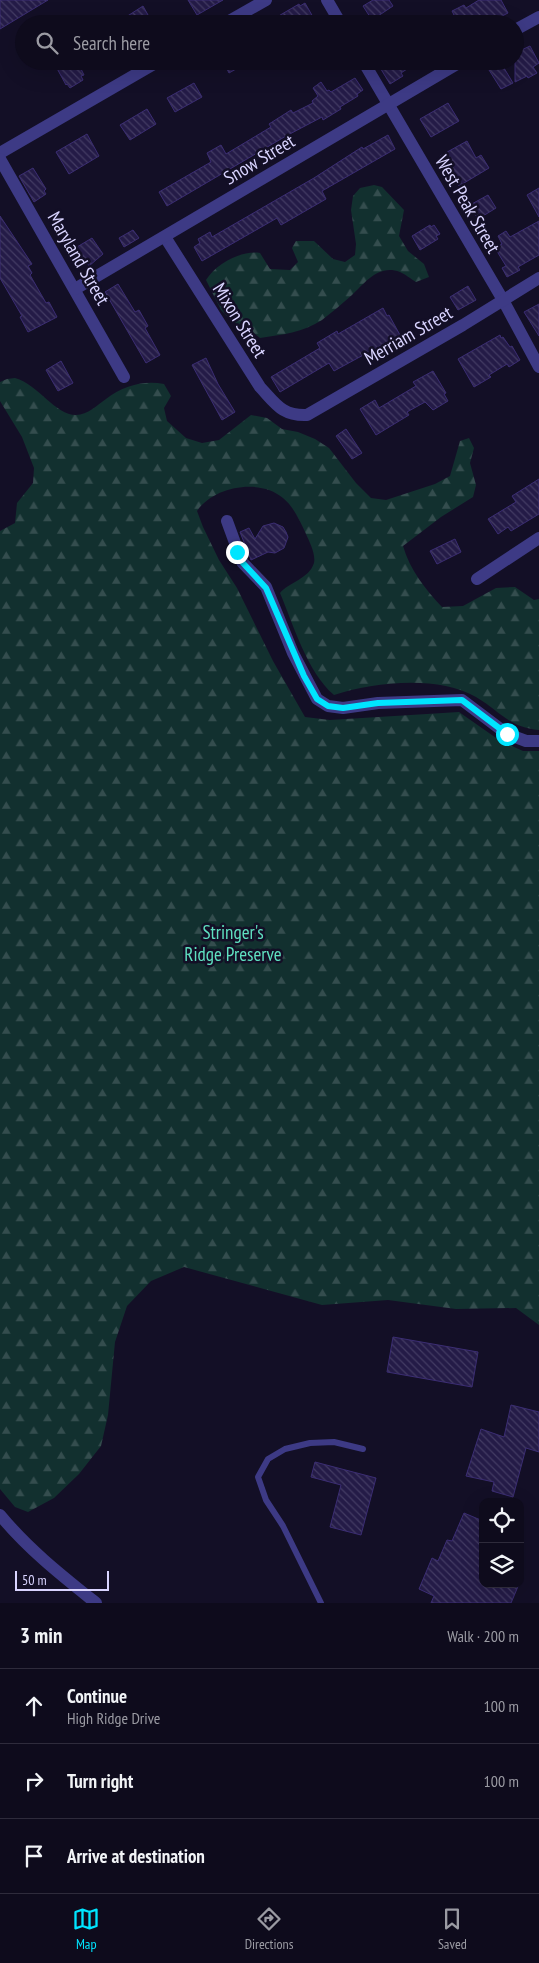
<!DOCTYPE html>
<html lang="en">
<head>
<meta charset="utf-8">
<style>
  body { margin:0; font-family:"PT Sans Narrow",sans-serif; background:#171425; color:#f1f3f6 }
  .controls { position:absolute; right:15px; bottom:15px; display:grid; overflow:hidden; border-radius:10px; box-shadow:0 5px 20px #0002 }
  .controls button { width:45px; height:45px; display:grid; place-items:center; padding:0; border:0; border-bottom:1px solid #2e2b3b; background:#0e0b1c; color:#f1f3f6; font:25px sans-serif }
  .scale { position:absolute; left:15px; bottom:12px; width:94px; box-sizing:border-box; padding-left:5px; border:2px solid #d9d4ff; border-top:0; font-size:14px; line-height:18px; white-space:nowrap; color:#d9d4ff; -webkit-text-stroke:4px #130f26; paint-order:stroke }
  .stop { position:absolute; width:15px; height:15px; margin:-11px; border:4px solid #00e5ff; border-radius:50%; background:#fff }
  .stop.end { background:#00e5ff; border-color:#fff; box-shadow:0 1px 5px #0008 }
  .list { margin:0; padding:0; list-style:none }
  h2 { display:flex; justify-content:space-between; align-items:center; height:65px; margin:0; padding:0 20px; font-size:21px }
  h2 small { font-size:16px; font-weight:400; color:#9b9ba3 }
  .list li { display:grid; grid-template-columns:32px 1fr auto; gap:15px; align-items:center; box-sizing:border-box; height:75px; padding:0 20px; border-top:1px solid #2e2b3b }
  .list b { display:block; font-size:19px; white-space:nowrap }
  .list p { margin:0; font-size:16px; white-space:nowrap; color:#9b9ba3 }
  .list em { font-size:16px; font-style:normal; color:#9b9ba3 }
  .icon { flex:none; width:28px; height:28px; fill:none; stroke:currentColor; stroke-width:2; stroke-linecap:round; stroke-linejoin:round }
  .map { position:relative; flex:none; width:539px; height:1603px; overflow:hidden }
  .search { position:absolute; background:#0e0b1c; box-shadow:0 5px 20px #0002; left:15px; right:15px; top:15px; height:55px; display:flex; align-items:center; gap:12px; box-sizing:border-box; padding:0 18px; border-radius:28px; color:#9b9ba3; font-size:19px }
  .sheet { height:290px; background:#0e0b1c }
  nav { display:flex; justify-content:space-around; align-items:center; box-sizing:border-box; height:70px; border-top:1px solid #2e2b3b; background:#0e0b1c; font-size:14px; color:#9b9ba3 }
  nav a { display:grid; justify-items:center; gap:2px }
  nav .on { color:#00e5ff }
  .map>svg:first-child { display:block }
  .forest { fill:url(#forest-firs) }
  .building { fill:url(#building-back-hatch); stroke:#3b2d73 }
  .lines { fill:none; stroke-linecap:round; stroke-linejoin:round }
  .service { stroke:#3d3a85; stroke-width:6 }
  .minor { stroke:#3d3a85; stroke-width:12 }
  .route { stroke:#00e5ff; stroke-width:6 }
  .labels { text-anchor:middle; stroke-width:5; stroke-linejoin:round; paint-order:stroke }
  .street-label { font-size:19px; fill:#d9d4ff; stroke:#130f26 }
  .park-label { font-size:19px; fill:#5fe0c0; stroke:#130f26 }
</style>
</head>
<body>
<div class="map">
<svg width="539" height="1603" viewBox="0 0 539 1603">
  <defs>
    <pattern id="forest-firs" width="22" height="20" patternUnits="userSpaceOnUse" patternTransform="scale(1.25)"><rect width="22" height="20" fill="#12302f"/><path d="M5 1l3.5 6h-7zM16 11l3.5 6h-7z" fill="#344d4e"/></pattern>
    <pattern id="building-back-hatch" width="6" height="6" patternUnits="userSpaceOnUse" patternTransform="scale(1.25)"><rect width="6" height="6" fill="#241b47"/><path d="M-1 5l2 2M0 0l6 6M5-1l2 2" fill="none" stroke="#433b63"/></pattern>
  </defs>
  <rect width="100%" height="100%" fill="#130f26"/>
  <g class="forest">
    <path d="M 374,185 L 382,187 L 404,210 L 399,236 L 408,251 L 424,264 L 429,277 L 416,282 C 411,279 405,274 400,272 C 378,264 365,283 352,295 C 342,304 332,312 322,320 C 304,332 281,335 260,338 L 245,326 L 232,322 L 221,310 L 206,280 C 216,264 241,250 260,253 L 270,269 L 290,270 L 298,262 L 292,248 L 296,241 L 314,241 L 333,259 L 345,262 L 355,255 L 356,244 L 351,210 L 353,196 L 360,188 Z"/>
    <path d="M 15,378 C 39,385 55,415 76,415 C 88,415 97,405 106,399 C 123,386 143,380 164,384 L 171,396 L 164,408 L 167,421 L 186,438 L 202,443 L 219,440 L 251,415 L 267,418 L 282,429 L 298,432 L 315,439 L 329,448 L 356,483 L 371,498 L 386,500 L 435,484 L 450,476 L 460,441 L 469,438 L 474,448 L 470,463 L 476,485 L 473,497 L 441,517 L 403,546 C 410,570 425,589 442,607 L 463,606 L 496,588 L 515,587 L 534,600 L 539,599 L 539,730 C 508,727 500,711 476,697 C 438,675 374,682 334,695 C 307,672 294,626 280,593 C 289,582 309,579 314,563 C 316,554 309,541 306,534 C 300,521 294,507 283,498 C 260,478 214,486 197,511 L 203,527 L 219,560 L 237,588 L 273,661 L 305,717 L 330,720 L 459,712 L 499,740 L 523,751 L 539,751 L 539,1325 L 516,1308 L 456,1309 L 388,1300 L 322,1305 L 184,1267 L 151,1281 L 127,1306 L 115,1342 L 108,1415 L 101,1446 L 79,1474 L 54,1498 L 28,1512 L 15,1507 L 0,1489 L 0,531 L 15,523 L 17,503 L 33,483 L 34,468 L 22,437 L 0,401 L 0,382 L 7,379 Z"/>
  </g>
  <g class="building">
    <polygon points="0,0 48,0 0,29"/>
    <polygon points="188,0 223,0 197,15"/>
    <polygon points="373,0 389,0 393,6 372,20 363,6"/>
    <polygon points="479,0 501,0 508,13 496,19 494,16 480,24 457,24 452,16 454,15 452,11 464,5 466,8"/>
    <polygon points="305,3 317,24 265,24 299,4 300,6"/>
    <polygon points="143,6 153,24 130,24 126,17"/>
    <polygon points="530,46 539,63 533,67 537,73 528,78 527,76 515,82 515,53"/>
    <polygon points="53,61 77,61 84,75 81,76 83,80 70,88 67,84 66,85"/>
    <polygon points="223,61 250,61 229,73"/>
    <polygon points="376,61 419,61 401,73 403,76 390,84"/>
    <polygon points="501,63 513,83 501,89 489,70"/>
    <polygon points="355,78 363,90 357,94 358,96 340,107 341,109 323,120 322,117 286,136 167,206 159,192 211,162 207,153 221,145 226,154 271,127 269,124 291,110 293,113 313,103 312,101 318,96 313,88 321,82 327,91 329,90 331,92"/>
    <polygon points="194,83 202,97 175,112 167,98"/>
    <polygon points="448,103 459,121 431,137 420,119"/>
    <polygon points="147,109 156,124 130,140 120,125"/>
    <polygon points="87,134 99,156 69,174 56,152"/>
    <polygon points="388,135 395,149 322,191 326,199 281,225 277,218 202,261 194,247 200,243 198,239 210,232 212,237 314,178 362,147 363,149"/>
    <polygon points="467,141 476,158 481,155 489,168 459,186 440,156"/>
    <polygon points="33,168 46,189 44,191 46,194 34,202 19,176"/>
    <polygon points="539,188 539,217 527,195"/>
    <polygon points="488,195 496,208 478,219 470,205"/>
    <polygon points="0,216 32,264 28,266 32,273 30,275 46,303 49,302 57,317 28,332 20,317 22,316 0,278"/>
    <polygon points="539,221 539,255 518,267 520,270 507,277 502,268 506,266 495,248 502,244 498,236 506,231 510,237"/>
    <polygon points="430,225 431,227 434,225 440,234 436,236 438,239 420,250 412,236"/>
    <polygon points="133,230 139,238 124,247 119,238"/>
    <polygon points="92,238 103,254 89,266 84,259 82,260 75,251 78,249 77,247"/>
    <polygon points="118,284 135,312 139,310 148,326 145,328 160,355 146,363 105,292"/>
    <polygon points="468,286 476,300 458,310 450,297"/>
    <polygon points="539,304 539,336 524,312"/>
    <polygon points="383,308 387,316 389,315 400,335 334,371 329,363 280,392 271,377 320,348 317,343 337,331 338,334"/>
    <polygon points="500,335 501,338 503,337 510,347 512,346 520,360 509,367 507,364 489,375 491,377 474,387 458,359"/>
    <polygon points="206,358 218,384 235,412 222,420 192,365"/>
    <polygon points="61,361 73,383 58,391 46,370"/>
    <polygon points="433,371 446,393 444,394 448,401 433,410 425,402 407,412 409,415 376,435 360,409 375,400 379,408 416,386 413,382"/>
    <polygon points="346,429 362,453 352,459 336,436"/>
    <polygon points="539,479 539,514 511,531 508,527 498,534 488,519 516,502 512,496"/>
    <polygon points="274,523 283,527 286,532 288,537 284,548 275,553 268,552 251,560 240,532 249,528 255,539 263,526"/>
    <polygon points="455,539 461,552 437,564 430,551"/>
    <polygon points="393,1337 478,1352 472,1387 387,1372"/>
    <polygon points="511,1405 539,1412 539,1452 526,1448 513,1497 492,1491 494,1482 466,1476 481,1429 504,1437"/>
    <polygon points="315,1462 376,1478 361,1535 330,1527 341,1485 311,1477"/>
    <polygon points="464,1513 483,1521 483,1584 519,1584 511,1603 431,1603 434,1596 419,1589 432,1558 438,1561 447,1540 452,1541"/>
  </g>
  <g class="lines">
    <polyline class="service" points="321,1603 283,1526 266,1500 258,1477 268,1459 285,1449 310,1443 334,1442 363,1449"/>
    <g class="minor">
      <polyline points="327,0 341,24"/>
      <polyline points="224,24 266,0"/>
      <polyline points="515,30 539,17"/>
      <polyline points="363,61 503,300 539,367"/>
      <polyline points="0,153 159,61"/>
      <polyline points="0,159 124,377"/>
      <path d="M 165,237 L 260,387 C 276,404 282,416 307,415 L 463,325 L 539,278"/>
      <polyline points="75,289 462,61"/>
      <polyline points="227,521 242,562 266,587 293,653 317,699 328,706 343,708 378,703 462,700 507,734 526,741 539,741"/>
      <polyline points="477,579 539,538"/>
      <path d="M 0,1515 C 28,1549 61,1575 96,1603"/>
    </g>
  </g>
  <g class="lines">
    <polyline class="route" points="237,552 242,562 266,588 304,676 317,699 328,706 343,708 378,703 462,700 507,734"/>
  </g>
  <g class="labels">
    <g class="street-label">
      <text transform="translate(259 159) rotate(-31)" y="7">Snow Street</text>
      <text transform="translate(468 204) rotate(60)" y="7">West Peak Street</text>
      <text transform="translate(79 258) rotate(60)" y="7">Maryland Street</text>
      <text transform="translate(240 320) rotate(58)" y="7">Mixon Street</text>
      <text transform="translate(408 335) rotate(-30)" y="7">Merriam Street</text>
    </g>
    <g class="park-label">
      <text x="233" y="939">Stringer's<tspan x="233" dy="22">Ridge Preserve</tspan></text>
    </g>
  </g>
</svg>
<div class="controls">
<button><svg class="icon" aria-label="locate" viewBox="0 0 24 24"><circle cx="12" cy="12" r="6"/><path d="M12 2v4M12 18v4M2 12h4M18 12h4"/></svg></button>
<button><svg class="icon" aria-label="layers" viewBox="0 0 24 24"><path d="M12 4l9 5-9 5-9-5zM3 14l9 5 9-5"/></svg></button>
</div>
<div class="scale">50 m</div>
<div class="stop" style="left:507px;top:734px"></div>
<div class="stop end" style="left:237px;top:552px"></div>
<div class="search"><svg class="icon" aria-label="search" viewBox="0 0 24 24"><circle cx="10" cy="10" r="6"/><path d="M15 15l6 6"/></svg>Search here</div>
</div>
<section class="sheet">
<h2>3 min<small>Walk · 200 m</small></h2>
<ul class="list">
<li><svg class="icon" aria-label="ahead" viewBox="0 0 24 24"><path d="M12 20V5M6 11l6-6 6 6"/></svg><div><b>Continue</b><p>High Ridge Drive</p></div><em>100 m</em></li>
<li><svg class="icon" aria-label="right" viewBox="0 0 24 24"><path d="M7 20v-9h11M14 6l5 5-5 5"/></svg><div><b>Turn right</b></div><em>100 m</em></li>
<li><svg class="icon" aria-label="arrive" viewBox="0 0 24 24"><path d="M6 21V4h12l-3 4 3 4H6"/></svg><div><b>Arrive at destination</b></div></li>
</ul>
</section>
<nav>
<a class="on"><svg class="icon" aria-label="map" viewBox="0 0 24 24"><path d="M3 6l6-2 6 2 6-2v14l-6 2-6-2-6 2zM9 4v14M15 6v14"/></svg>Map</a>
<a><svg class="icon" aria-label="directions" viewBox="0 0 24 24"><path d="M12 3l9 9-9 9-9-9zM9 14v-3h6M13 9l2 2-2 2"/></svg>Directions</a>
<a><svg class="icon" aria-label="saved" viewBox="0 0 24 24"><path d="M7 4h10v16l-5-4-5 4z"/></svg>Saved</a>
</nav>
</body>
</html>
